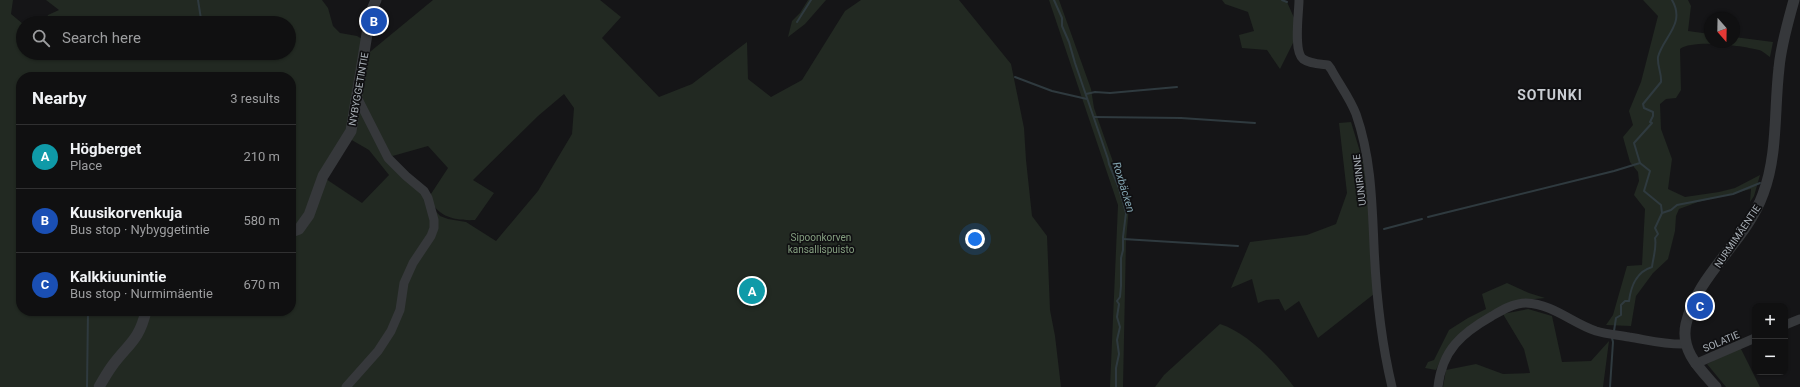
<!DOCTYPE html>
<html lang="en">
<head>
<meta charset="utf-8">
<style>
  body { margin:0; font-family:Roboto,sans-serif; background:#1e1e1f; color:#f1f3f6 }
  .controls { position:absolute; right:12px; bottom:12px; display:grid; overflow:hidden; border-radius:8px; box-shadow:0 1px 3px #0004 }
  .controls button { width:36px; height:36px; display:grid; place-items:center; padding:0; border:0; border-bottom:1px solid #303031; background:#101011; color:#f1f3f6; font:20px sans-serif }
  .compass { position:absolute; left:1704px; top:12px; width:36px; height:36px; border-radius:50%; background:#101011; box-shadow:0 1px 3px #0004; rotate:160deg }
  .you { position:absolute; left:975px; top:239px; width:14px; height:14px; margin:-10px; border:3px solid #fff; border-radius:50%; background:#1a73e8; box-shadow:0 0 0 6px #1a73e833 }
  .badge { display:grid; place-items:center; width:26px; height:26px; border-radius:50%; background:#8c9099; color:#fff; font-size:13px; font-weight:700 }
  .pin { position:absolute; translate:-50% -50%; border:2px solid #fff; box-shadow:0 1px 4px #0006 }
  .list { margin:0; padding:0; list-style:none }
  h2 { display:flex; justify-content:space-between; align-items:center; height:52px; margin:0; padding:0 16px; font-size:17px }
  h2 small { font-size:13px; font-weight:400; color:#9c9d9f }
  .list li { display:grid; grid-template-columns:26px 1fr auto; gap:12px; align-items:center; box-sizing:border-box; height:64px; padding:0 16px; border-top:1px solid #303031 }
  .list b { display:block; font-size:15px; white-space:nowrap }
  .list p { margin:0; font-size:13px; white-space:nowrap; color:#9c9d9f }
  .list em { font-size:13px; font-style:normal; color:#9c9d9f }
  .icon { flex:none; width:22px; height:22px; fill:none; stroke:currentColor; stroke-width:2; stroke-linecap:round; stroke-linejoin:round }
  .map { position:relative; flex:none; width:1800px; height:387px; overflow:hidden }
  .search { position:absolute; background:#101011; box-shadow:0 1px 3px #0004; left:16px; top:16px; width:280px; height:44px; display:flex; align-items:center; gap:10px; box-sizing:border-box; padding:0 14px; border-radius:22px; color:#9c9d9f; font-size:15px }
  .panel { position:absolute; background:#101011; box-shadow:0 1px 3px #0004; left:16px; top:72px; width:280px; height:244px; border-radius:16px }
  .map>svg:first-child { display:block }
  .green { fill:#222922 }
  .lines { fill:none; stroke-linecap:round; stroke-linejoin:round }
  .stream { stroke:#2f3a3f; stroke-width:2 }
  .minor { stroke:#36383b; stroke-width:9 }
  .tertiary { stroke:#36383b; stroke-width:11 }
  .labels { text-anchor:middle; stroke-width:3.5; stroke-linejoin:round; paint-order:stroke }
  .street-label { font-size:10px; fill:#a8afb6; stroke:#101012 }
  .park-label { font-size:10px; fill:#859f80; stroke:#101012 }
  .water-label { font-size:11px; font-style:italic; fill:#81a2ae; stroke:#101012 }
  .district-label { font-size:14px; font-weight:bold; letter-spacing:1px; fill:#c9cdd2; stroke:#101012 }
</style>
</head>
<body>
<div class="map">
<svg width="1800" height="387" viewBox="0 0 1800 387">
  <rect width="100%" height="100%" fill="#151517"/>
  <g class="green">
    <polygon points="0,0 13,0 11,14 23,24 23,53 289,53 289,23 45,23 48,15 59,10 46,0 322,0 328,8 333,26 340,33 357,36 362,39 347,130 305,213 296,225 291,228 291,77 21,77 21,311 141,311 135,331 109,363 93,387 0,387"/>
    <path d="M 433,0 L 600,0 L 621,17 L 602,38 L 659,97 L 692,84 L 747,42 L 748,79 L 771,97 L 802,80 L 845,11 L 861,0 L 959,0 L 1011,64 L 1024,128 L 1026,160 L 1032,216 L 1047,236 L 1050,310 L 1055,336 L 1061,387 L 104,387 L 150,311 L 291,311 L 291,237 L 326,179 L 362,203 L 389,175 L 369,150 L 350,139 L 360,105 L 388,158 L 423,192 L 433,208 L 440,216 L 448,219 L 466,222 L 496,241 L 538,191 L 572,134 L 574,108 L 564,94 L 538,116 L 473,180 L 494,193 L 475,220 C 455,221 437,217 429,197 L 448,168 L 428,146 L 389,157 L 361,101 L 365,56 Z"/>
    <polygon points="808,0 826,0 805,24 788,37 792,21 800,13"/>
    <polygon points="1049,0 1059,0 1091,89 1094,108 1129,207 1126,240 1123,387 1110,387 1118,205"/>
    <polygon points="1222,0 1282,0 1287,2 1295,20 1293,43 1280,69 1267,50 1242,48 1239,35 1254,31 1248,12 1225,4"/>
    <path d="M 1643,0 L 1688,0 L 1691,6 L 1688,31 L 1710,34 L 1710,42 L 1734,42 L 1734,37 L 1773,42 L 1770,57 C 1767,55 1763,51 1759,50 C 1742,46 1694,39 1680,49 L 1681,90 L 1676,98 L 1666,99 L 1660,104 L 1661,129 L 1672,159 L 1668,189 L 1685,197 L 1719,192 L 1735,188 L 1760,175 L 1754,196 L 1750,202 L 1751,189 L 1698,202 L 1679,209 L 1676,216 L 1675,231 L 1668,259 L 1653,273 L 1636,296 L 1631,326 L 1606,325 L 1613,315 L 1627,266 L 1642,265 L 1645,209 L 1634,195 L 1639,181 L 1638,172 L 1630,162 L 1623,137 L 1633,125 L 1629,111 L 1641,82 L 1658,16 Z"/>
    <polygon points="1351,122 1368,178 1374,294 1318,338 1299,301 1285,311 1279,299 1266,300 1258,303 1252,279 1231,288 1250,242 1307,235 1336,224 1347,193 1339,123"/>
    <polygon points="1507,283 1529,293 1545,298 1525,300 1493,311 1441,359 1436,370 1425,368 1428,362 1434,360 1449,330 1468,318 1486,309 1482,294"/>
    <polygon points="1528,309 1552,316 1562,362 1591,361 1609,341 1603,387 1443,387 1446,370 1476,364 1503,374 1530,373 1524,349 1503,314"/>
    <path d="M 1220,324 C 1248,333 1276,363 1294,387 L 1155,387 L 1164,375 Z"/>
    <polygon points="1740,347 1760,387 1726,387 1707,364"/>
  </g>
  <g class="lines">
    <g class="stream">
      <polyline points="1054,0 1062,18 1062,26 1069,42 1075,63 1108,159 1109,164 1119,188 1126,213 1123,237 1123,250 1121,258 1121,286 1120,297 1117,301 1119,304 1117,317 1120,327 1117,340 1119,354 1116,368 1116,387"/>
      <polyline points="1282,0 1287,2"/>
      <polyline points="797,22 811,0"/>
      <polyline points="196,23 201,19 198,0"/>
      <polyline points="148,58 155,53"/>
      <polyline points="1015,77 1052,91 1087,99"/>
      <polyline points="1086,94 1095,92 1110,93 1177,87"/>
      <polyline points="1094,117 1181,118 1255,123"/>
      <polyline points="1662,213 1671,210 1677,205 1733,194 1760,183"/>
      <polyline points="1428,217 1614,171 1640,163"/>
      <polyline points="1384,229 1422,219"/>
      <polyline points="1123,239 1238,246"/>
      <path d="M 1614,331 L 1616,318 L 1621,315 L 1621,305 L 1625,301 L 1629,301 C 1631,286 1636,272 1652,267 C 1653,258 1657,247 1655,238 L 1658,234 L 1655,228 L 1662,213 L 1661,205 L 1644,191 L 1650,171 L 1640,163 L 1634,143 L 1652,123 L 1650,122 L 1653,116 L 1653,112 L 1644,108 L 1643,104 L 1661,82 C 1662,74 1657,66 1658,57 C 1663,37 1686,24 1672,0"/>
      <polyline points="87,387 88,311"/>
      <polyline points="1610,387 1613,342 1612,338"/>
    </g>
    <g class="minor">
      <path d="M 1299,0 C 1299,13 1293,51 1303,59 C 1310,64 1320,64 1328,65 L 1331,69 C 1339,84 1350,98 1356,114 C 1371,157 1372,200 1374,246 C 1376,293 1381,341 1392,387"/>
      <polyline points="1785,325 1800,319"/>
      <polyline points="1695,364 1755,338"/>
      <polyline points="346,387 378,351 391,331 400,310 404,283 413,263 431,236 434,228 434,220 428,198 424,191 406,176 388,158 357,97"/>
      <path d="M 1438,387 C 1442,350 1462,333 1492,316 C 1502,310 1514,303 1526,303 C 1553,304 1572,323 1596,331 C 1606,334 1618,335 1629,337 C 1648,340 1666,345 1686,344"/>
    </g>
    <g class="tertiary">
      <polyline points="291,232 299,229 309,215 323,176 351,131 368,28 371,12 376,0"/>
      <path d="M 99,387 C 103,380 107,373 112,366 C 128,344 139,341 146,311"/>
      <path d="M 1716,387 C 1700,369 1680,351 1686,324 C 1697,274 1746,242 1763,194 C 1778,155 1774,110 1779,68 C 1781,45 1788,22 1794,0"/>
    </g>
  </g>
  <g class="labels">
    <g class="street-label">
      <text transform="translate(358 89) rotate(-80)" y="4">NYBYGGETINTIE</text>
      <text transform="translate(1359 180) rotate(-97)" y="4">UUNIRINNE</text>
      <text transform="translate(1737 236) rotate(-56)" y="4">NURMIMÄENTIE</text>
      <text transform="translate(1721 341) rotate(-23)" y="4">SOLATIE</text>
    </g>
    <g class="park-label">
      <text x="821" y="241">Sipoonkorven<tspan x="821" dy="12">kansallispuisto</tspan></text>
    </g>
    <g class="water-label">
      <text transform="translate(1124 187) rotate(73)" y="4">Roxbäcken</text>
    </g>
    <g class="district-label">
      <text x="1550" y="100">SOTUNKI</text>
    </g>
  </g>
</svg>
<div class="controls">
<button>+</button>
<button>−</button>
</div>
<svg class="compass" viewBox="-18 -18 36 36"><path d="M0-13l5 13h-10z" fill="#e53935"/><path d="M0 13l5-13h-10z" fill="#9c9d9f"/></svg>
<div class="you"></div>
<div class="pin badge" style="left:752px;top:291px;background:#0f9aa8">A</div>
<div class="pin badge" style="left:374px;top:21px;background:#1a4fb4">B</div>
<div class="pin badge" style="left:1700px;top:306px;background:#1a4fb4">C</div>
<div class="search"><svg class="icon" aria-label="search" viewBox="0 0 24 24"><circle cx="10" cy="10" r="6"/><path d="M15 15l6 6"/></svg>Search here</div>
<section class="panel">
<h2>Nearby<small>3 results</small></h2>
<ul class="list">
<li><span class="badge" style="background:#0f9aa8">A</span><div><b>Högberget</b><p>Place</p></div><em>210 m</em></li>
<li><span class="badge" style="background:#1a4fb4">B</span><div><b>Kuusikorvenkuja</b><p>Bus stop · Nybyggetintie</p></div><em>580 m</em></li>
<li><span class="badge" style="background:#1a4fb4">C</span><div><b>Kalkkiuunintie</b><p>Bus stop · Nurmimäentie</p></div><em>670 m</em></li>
</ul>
</section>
</div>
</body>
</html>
